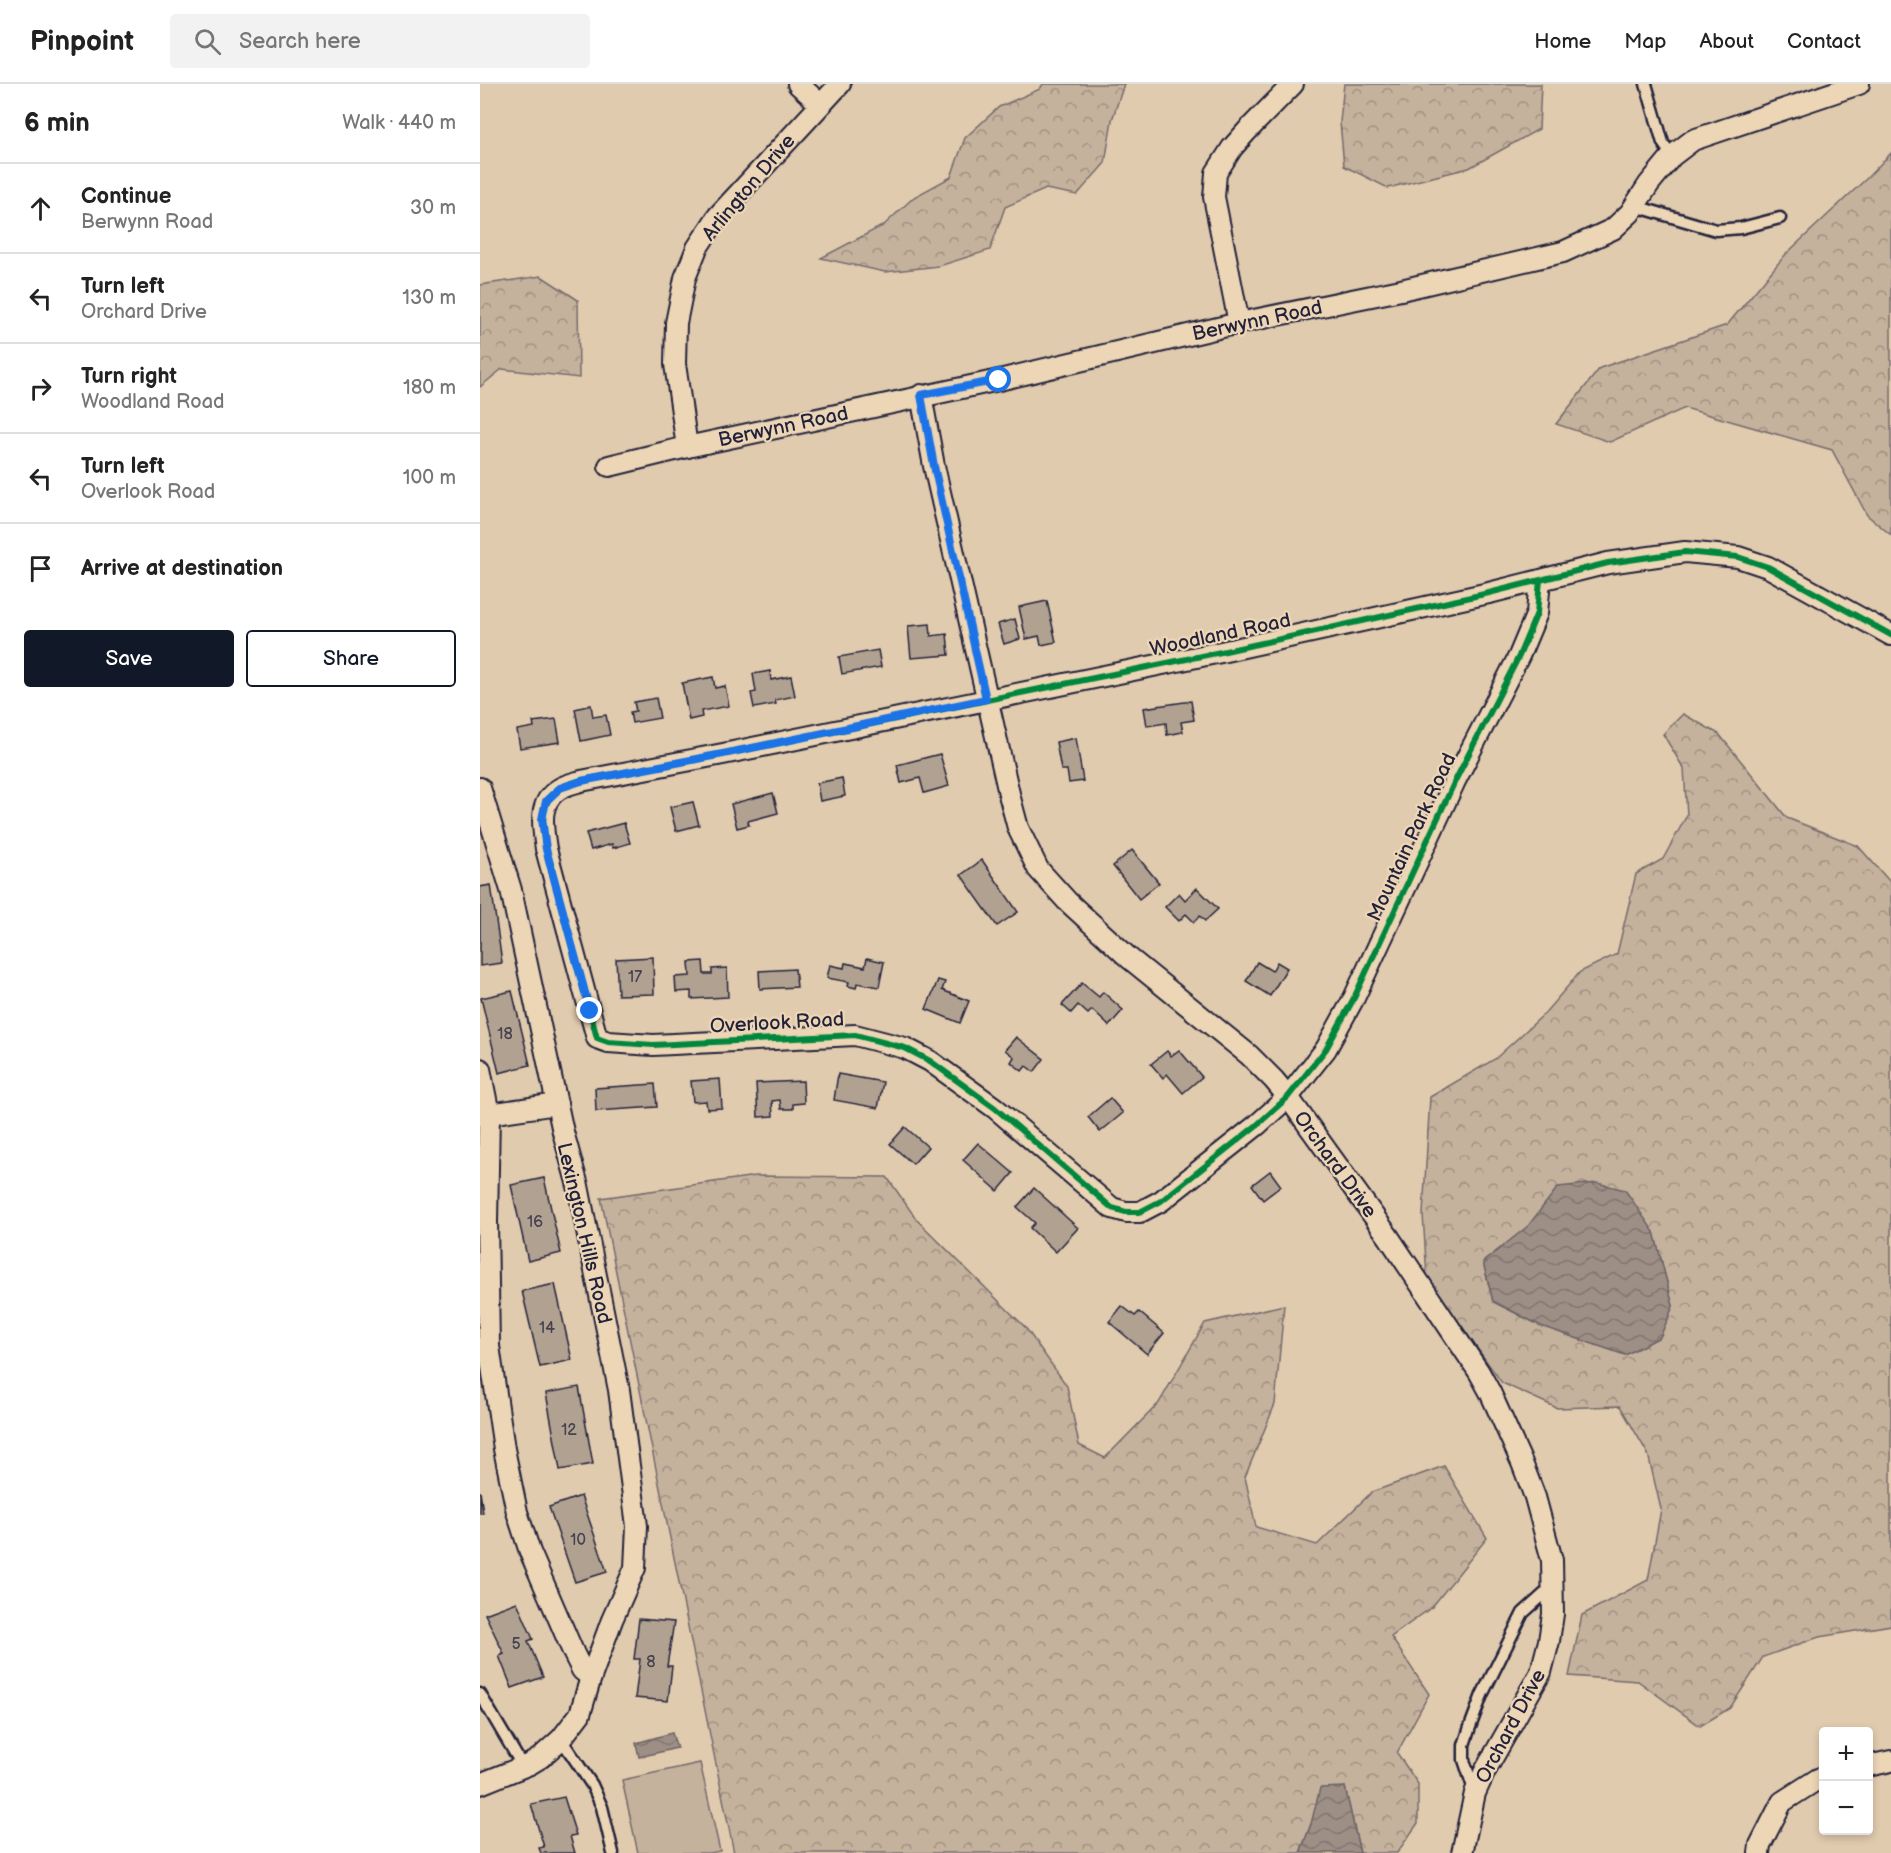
<!DOCTYPE html>
<html lang="en">
<head>
<meta charset="utf-8">
<style>
  body { margin:0; font-family:"Balsamiq Sans",sans-serif; background:#f2f2f2; color:#222 }
  .controls { position:absolute; right:18px; bottom:18px; display:grid; overflow:hidden; border-radius:6px; box-shadow:0 3px 9px #0003 }
  .controls button { width:54px; height:54px; display:grid; place-items:center; padding:0; border:0; border-bottom:2px solid #e0e0e0; background:#fff; color:#222; font:30px sans-serif }
  .stop { position:absolute; width:18px; height:18px; margin:-14px; border:4px solid #1a73e8; border-radius:50%; background:#fff }
  .stop.end { background:#1a73e8; border-color:#fff; box-shadow:0 2px 6px #0008 }
  .list { margin:0; padding:0; list-style:none }
  h2 { display:flex; justify-content:space-between; align-items:center; height:78px; margin:0; padding:0 24px; font-size:26px }
  h2 small { font-size:20px; font-weight:400; color:#767676 }
  .list li { display:grid; grid-template-columns:39px 1fr auto; gap:18px; align-items:center; box-sizing:border-box; height:90px; padding:0 24px; border-top:2px solid #e0e0e0 }
  .list b { display:block; font-size:22px; white-space:nowrap }
  .list p { margin:0; font-size:20px; white-space:nowrap; color:#767676 }
  .list em { font-size:20px; font-style:normal; color:#767676 }
  .actions { display:flex; gap:12px; padding:18px 24px }
  .actions a { flex:1; padding:14px 0; border:2px solid #111827; border-radius:6px; text-align:center; font-size:21px; color:#111827 }
  .actions .main { background:#111827; color:#fff }
  .icon { flex:none; width:33px; height:33px; fill:none; stroke:currentColor; stroke-width:2; stroke-linecap:round; stroke-linejoin:round }
  .map { position:relative; flex:none; width:1411px; height:1769px; overflow:hidden }
  header { display:flex; align-items:center; gap:36px; box-sizing:border-box; height:84px; padding:0 30px; background:#fff; border-bottom:2px solid #e0e0e0 }
  header strong { font-size:28px }
  nav { display:flex; gap:33px; margin-inline-start:auto; font-size:21px }
  .search { width:420px; height:54px; background:#f2f2f2; display:flex; align-items:center; gap:15px; box-sizing:border-box; padding:0 21px; border-radius:6px; color:#767676; font-size:22px }
  main { display:flex }
  aside { flex:1; background:#fff }
  .map>svg:first-child { display:block }
  .forest { fill:url(#forest-crowns); stroke:#746a6c; stroke-width:1.5; fill-rule:evenodd }
  .park { fill:#c5b29d; stroke:#746a6c; stroke-width:1.5 }
  .water { fill:url(#water-waves); stroke:#6c6367; stroke-width:1.5 }
  .building { fill:#b1a191; stroke:#22223b; stroke-width:1.5 }
  .lines { fill:none; stroke-linecap:round; stroke-linejoin:round }
  .service-casing { stroke:#22223b; stroke-width:15 }
  .minor-casing { stroke:#22223b; stroke-width:24 }
  .service { stroke:#edd6b6; stroke-width:10 }
  .minor { stroke:#edd6b6; stroke-width:20 }
  .cycleway-casing { stroke:#edd6b6; stroke-width:10 }
  .cycleway { stroke:#00873e; stroke-width:6 }
  .route { stroke:#1a73e8; stroke-width:8 }
  .labels { text-anchor:middle; stroke-width:4.5; stroke-linejoin:round; paint-order:stroke }
  .number-label { font-size:16px; fill:#464250 }
  .street-label { font-size:20px; fill:#22223b; stroke:#edd6b6 }
</style>
</head>
<body>
<header>
<strong>Pinpoint</strong>
<div class="search"><svg class="icon" aria-label="search" viewBox="0 0 24 24"><circle cx="10" cy="10" r="6"/><path d="M15 15l6 6"/></svg>Search here</div>
<nav><a>Home</a><a>Map</a><a>About</a><a>Contact</a></nav>
</header>
<main>
<aside>
<h2>6 min<small>Walk · 440 m</small></h2>
<ul class="list">
<li><svg class="icon" aria-label="ahead" viewBox="0 0 24 24"><path d="M12 20V5M6 11l6-6 6 6"/></svg><div><b>Continue</b><p>Berwynn Road</p></div><em>30 m</em></li>
<li><svg class="icon" aria-label="left" viewBox="0 0 24 24"><path d="M17 20v-9H6M10 6l-5 5 5 5"/></svg><div><b>Turn left</b><p>Orchard Drive</p></div><em>130 m</em></li>
<li><svg class="icon" aria-label="right" viewBox="0 0 24 24"><path d="M7 20v-9h11M14 6l5 5-5 5"/></svg><div><b>Turn right</b><p>Woodland Road</p></div><em>180 m</em></li>
<li><svg class="icon" aria-label="left" viewBox="0 0 24 24"><path d="M17 20v-9H6M10 6l-5 5 5 5"/></svg><div><b>Turn left</b><p>Overlook Road</p></div><em>100 m</em></li>
<li><svg class="icon" aria-label="arrive" viewBox="0 0 24 24"><path d="M6 21V4h12l-3 4 3 4H6"/></svg><div><b>Arrive at destination</b></div></li>
</ul>
<div class="actions"><a class="main">Save</a><a>Share</a></div>
</aside>
<div class="map">
<svg width="1411" height="1769" viewBox="0 0 1411 1769">
  <defs>
    <pattern id="forest-crowns" width="20" height="18" patternUnits="userSpaceOnUse" patternTransform="scale(1.5)"><rect width="20" height="18" fill="#c5b29d"/><path d="M2 6a3 3 0 1 1 6 0M12 15a3 3 0 1 1 6 0" fill="none" stroke="#a09081"/></pattern>
    <pattern id="water-waves" width="16" height="10" patternUnits="userSpaceOnUse" patternTransform="scale(1.5)"><rect width="16" height="10" fill="#9d8f85"/><path d="M0 5q4-4 8 0t8 0" fill="none" stroke="#80746e"/></pattern>
  </defs>
  <rect width="100%" height="100%" fill="#e1cbae"/>
  <filter id="ink" filterUnits="userSpaceOnUse"><feTurbulence type="fractalNoise" baseFrequency=".0167" numOctaves="2"/><feDisplacementMap in="SourceGraphic" scale="12" xChannelSelector="R" yChannelSelector="G"/><feConvolveMatrix kernelMatrix="1 2 1 2 8 2 1 2 1" color-interpolation-filters="sRGB"/></filter>
  <g filter="url(#ink)">
    <g class="forest">
      <polygon points="563,0 644,0 632,36 625,79 597,111 566,105 525,123 510,166 459,182 405,188 341,174 404,141 434,113 471,93 485,54 519,23 560,5"/>
      <polygon points="864,0 1061,0 1059,45 989,84 908,104 864,82 860,38"/>
      <polygon points="1411,69 1411,451 1387,431 1352,366 1205,324 1130,358 1076,340 1120,284 1247,241 1306,170 1386,95"/>
      <polygon points="61,192 98,216 99,294 22,285 0,303 0,201"/>
      <path d="M 1203,630 L 1239,650 L 1307,734 L 1378,762 L 1411,799 L 1411,1541 L 1339,1553 L 1283,1573 L 1250,1624 L 1220,1642 L 1158,1597 L 1089,1592 L 1102,1531 L 1168,1496 L 1181,1425 L 1168,1370 L 1140,1322 L 1077,1324 L 1022,1299 L 947,1194 L 943,1130 L 950,1013 L 1015,975 L 1063,931 L 1100,888 L 1137,870 L 1156,790 L 1183,775 L 1207,731 L 1204,685 L 1183,650 ZM 1049,1142 L 1174,1148 L 1193,1222 L 1180,1253 L 1145,1271 L 1061,1242 L 1013,1218 L 1003,1178 Z"/>
      <polygon points="276,1092 407,1093 437,1136 545,1243 587,1302 599,1361 625,1374 679,1319 725,1239 804,1221 795,1320 765,1393 776,1443 837,1461 892,1408 964,1382 1007,1454 952,1523 911,1553 949,1610 917,1669 938,1700 938,1739 917,1769 880,1769 865,1703 831,1740 820,1769 254,1769 121,1114"/>
    </g>
    <polygon class="park" points="220,1679 240,1767 230,1769 158,1769 142,1696"/>
    <g class="water">
      <polygon points="1117,1099 1145,1106 1174,1148 1193,1222 1180,1253 1145,1271 1061,1242 1013,1217 1003,1178 1048,1142 1078,1103"/>
      <polygon points="192,1649 197,1664 159,1673 156,1659"/>
      <polygon points="865,1703 880,1769 820,1769 831,1740 840,1704"/>
    </g>
    <g class="building">
      <polygon points="567,517 576,558 561,561 559,552 546,555 539,523"/>
      <polygon points="535,535 540,555 524,560 518,540"/>
      <polygon points="450,540 451,552 467,550 469,571 431,574 428,542"/>
      <polygon points="398,566 401,583 362,590 359,573"/>
      <polygon points="290,587 291,596 311,592 315,612 295,616 296,620 274,624 271,609 276,608 273,590"/>
      <polygon points="233,593 235,604 245,602 249,622 221,627 222,633 209,636 202,599"/>
      <polygon points="176,614 180,634 152,639 150,628 156,627 154,618"/>
      <polygon points="711,617 714,636 701,638 703,648 687,651 686,639 667,642 664,624"/>
      <polygon points="111,621 113,633 126,631 130,651 101,657 95,625"/>
      <polygon points="76,635 80,658 40,664 37,646 54,643 53,638"/>
      <polygon points="596,654 603,697 589,699 587,686 581,686 576,658"/>
      <polygon points="460,670 469,702 444,709 440,694 421,699 417,681"/>
      <polygon points="362,694 365,712 340,717 337,699"/>
      <polygon points="293,709 298,729 268,737 269,741 257,744 251,720"/>
      <polygon points="213,718 219,741 196,747 190,723"/>
      <polygon points="144,739 150,759 133,764 132,760 111,766 106,749"/>
      <polygon points="652,766 679,799 659,815 633,782"/>
      <polygon points="502,776 538,828 517,842 481,791"/>
      <polygon points="11,801 22,879 0,882 0,803"/>
      <polygon points="717,804 738,825 725,837 720,832 714,838 706,830 699,837 685,823 699,809 705,816"/>
      <polygon points="173,873 174,910 138,911 136,875"/>
      <polygon points="387,874 404,878 399,903 377,899 376,904 368,902 369,898 347,894 350,881 364,884 365,879 385,883"/>
      <polygon points="223,877 224,890 232,890 232,885 247,884 248,913 211,915 211,907 196,908 195,893 210,892 209,878"/>
      <polygon points="777,878 792,887 797,878 807,884 790,912 766,897"/>
      <polygon points="315,885 317,903 280,905 279,887"/>
      <polygon points="458,896 465,898 462,906 489,917 480,939 446,925"/>
      <polygon points="602,899 619,913 623,908 643,926 629,942 612,926 608,930 598,921 591,929 582,921"/>
      <polygon points="32,907 50,981 19,989 1,914"/>
      <polygon points="536,953 564,975 554,988 546,982 542,987 531,978 534,973 525,966"/>
      <polygon points="699,966 722,993 703,1009 687,990 683,994 671,980 687,967 691,972"/>
      <polygon points="358,990 403,998 398,1024 354,1016"/>
      <polygon points="240,995 242,1024 227,1025 226,1017 213,1018 211,997"/>
      <polygon points="323,997 324,1019 313,1020 313,1025 301,1025 300,1016 292,1017 293,1032 278,1033 276,999"/>
      <polygon points="175,1000 177,1023 116,1027 115,1004"/>
      <polygon points="630,1014 643,1029 620,1048 608,1033"/>
      <polygon points="425,1043 448,1063 433,1080 410,1060"/>
      <polygon points="498,1059 533,1089 518,1107 483,1076"/>
      <polygon points="790,1087 801,1102 783,1116 772,1101"/>
      <polygon points="64,1094 81,1169 48,1177 31,1101"/>
      <polygon points="554,1104 598,1144 576,1168 550,1144 555,1139 537,1123"/>
      <polygon points="75,1200 92,1276 60,1283 42,1207"/>
      <polygon points="642,1222 655,1232 659,1228 684,1249 667,1270 629,1238"/>
      <polygon points="99,1303 113,1380 80,1386 66,1309"/>
      <polygon points="0,1407 3,1429 0,1429"/>
      <polygon points="101,1412 127,1488 95,1498 69,1423"/>
      <polygon points="37,1518 53,1555 48,1557 63,1593 32,1604 19,1572 24,1570 5,1530"/>
      <polygon points="159,1535 194,1538 187,1582 192,1582 188,1617 155,1614 160,1575 154,1575"/>
      <polygon points="84,1713 96,1751 90,1752 95,1769 61,1769 59,1764 64,1763 51,1720"/>
    </g>
    <g class="lines">
      <g class="service-casing">
        <g id="service">
          <polyline points="1166,0 1183,59 1192,72"/>
          <polyline points="1155,122 1236,146 1261,144 1300,134"/>
          <polyline points="0,1610 43,1683"/>
          <polyline points="81,1655 112,1701 122,1723 133,1769"/>
          <polyline points="995,1709 984,1676 984,1661 990,1643 1002,1611 1043,1529 1072,1503"/>
        </g>
      </g>
      <g class="minor-casing">
        <g id="minor">
          <polyline points="318,0 340,20"/>
          <polyline points="759,239 734,113 736,89 752,64 767,47 813,0"/>
          <polyline points="441,311 454,382 530,714 538,744 558,785 587,817 649,874 769,971 794,996 808,1013 908,1152 999,1288 1010,1308 1042,1379 1055,1413 1072,1476 1073,1530 1069,1557 1061,1588 1005,1687 995,1709 982,1769"/>
          <polyline points="207,363 195,280 196,239 205,194 217,164 238,132 360,0"/>
          <polyline points="129,382 207,363 519,296 759,239 921,206 1083,168 1133,145 1150,129 1169,100 1192,72 1213,56 1379,0"/>
          <path d="M 1060,496 L 1057,529 L 1039,572 L 975,697 L 874,914 L 846,965 L 808,1013 L 777,1041 L 681,1117 L 660,1128 L 646,1128 L 632,1124 L 515,1024 L 450,977 L 425,964 L 375,951 L 173,961 L 128,958 L 117,954 L 66,765 C 63,743 57,719 79,705 C 85,701 94,699 101,697 L 243,670 L 741,568 L 1009,509 L 1128,479 L 1205,468 L 1258,473 L 1288,483 L 1411,551"/>
          <polyline points="0,704 31,806 83,1048 98,1102 139,1306 157,1442 155,1484 132,1536 111,1593 100,1630 81,1655 60,1674 50,1680 0,1700"/>
          <polyline points="0,985 9,1030 7,1137 9,1262 24,1365 37,1428 50,1468 94,1570 102,1586 111,1593"/>
          <polyline points="9,1030 77,1020"/>
          <polyline points="1388,1682 1411,1677"/>
          <polyline points="1279,1769 1280,1761 1302,1718 1338,1695 1344,1693"/>
        </g>
      </g>
      <use href="#service" class="service"/>
      <use href="#minor" class="minor"/>
      <g class="cycleway-casing">
        <path id="cycleway" d="M 1060,496 L 1057,529 L 1039,572 L 975,697 L 874,914 L 846,965 L 808,1013 L 777,1041 L 681,1117 L 660,1128 L 646,1128 L 632,1124 L 515,1024 L 450,977 L 425,964 L 375,951 L 173,961 L 128,958 L 117,954 L 66,765 C 63,743 57,719 79,705 C 85,701 94,699 101,697 L 243,670 L 741,568 L 1009,509 L 1128,479 L 1205,468 L 1258,473 L 1288,483 L 1411,551"/>
      </g>
      <use href="#cycleway" class="cycleway"/>
    </g>
  </g>
  <g class="lines" filter="url(#ink)">
    <polyline class="route" points="110,927 66,765 62,735 66,717 80,704 101,697 243,670 506,615 454,382 441,311 519,296"/>
  </g>
  <g class="labels">
    <g class="number-label">
      <text x="155" y="898">17</text>
      <text x="25" y="955">18</text>
      <text x="55" y="1143">16</text>
      <text x="67" y="1249">14</text>
      <text x="89" y="1351">12</text>
      <text x="98" y="1461">10</text>
      <text x="36" y="1565">5</text>
      <text x="171" y="1583">8</text>
    </g>
    <g class="street-label">
      <text transform="translate(268 103) rotate(-50)" y="7">Arlington Drive</text>
      <text transform="translate(777 236) rotate(-12)" y="7">Berwynn Road</text>
      <text transform="translate(303 342) rotate(-12)" y="7">Berwynn Road</text>
      <text transform="translate(740 550) rotate(-12)" y="7">Woodland Road</text>
      <text transform="translate(931 753) rotate(-65)" y="7">Mountain Park Road</text>
      <text transform="translate(297 938) rotate(-3)" y="7">Overlook Road</text>
      <text transform="translate(856 1080) rotate(54)" y="7">Orchard Drive</text>
      <text transform="translate(105 1149) rotate(77)" y="7">Lexington Hills Road</text>
      <text transform="translate(1030 1642) rotate(-62)" y="7">Orchard Drive</text>
    </g>
  </g>
</svg>
<div class="controls">
<button>+</button>
<button>−</button>
</div>
<div class="stop" style="left:519px;top:296px"></div>
<div class="stop end" style="left:110px;top:927px"></div>
</div>
</main>
</body>
</html>
